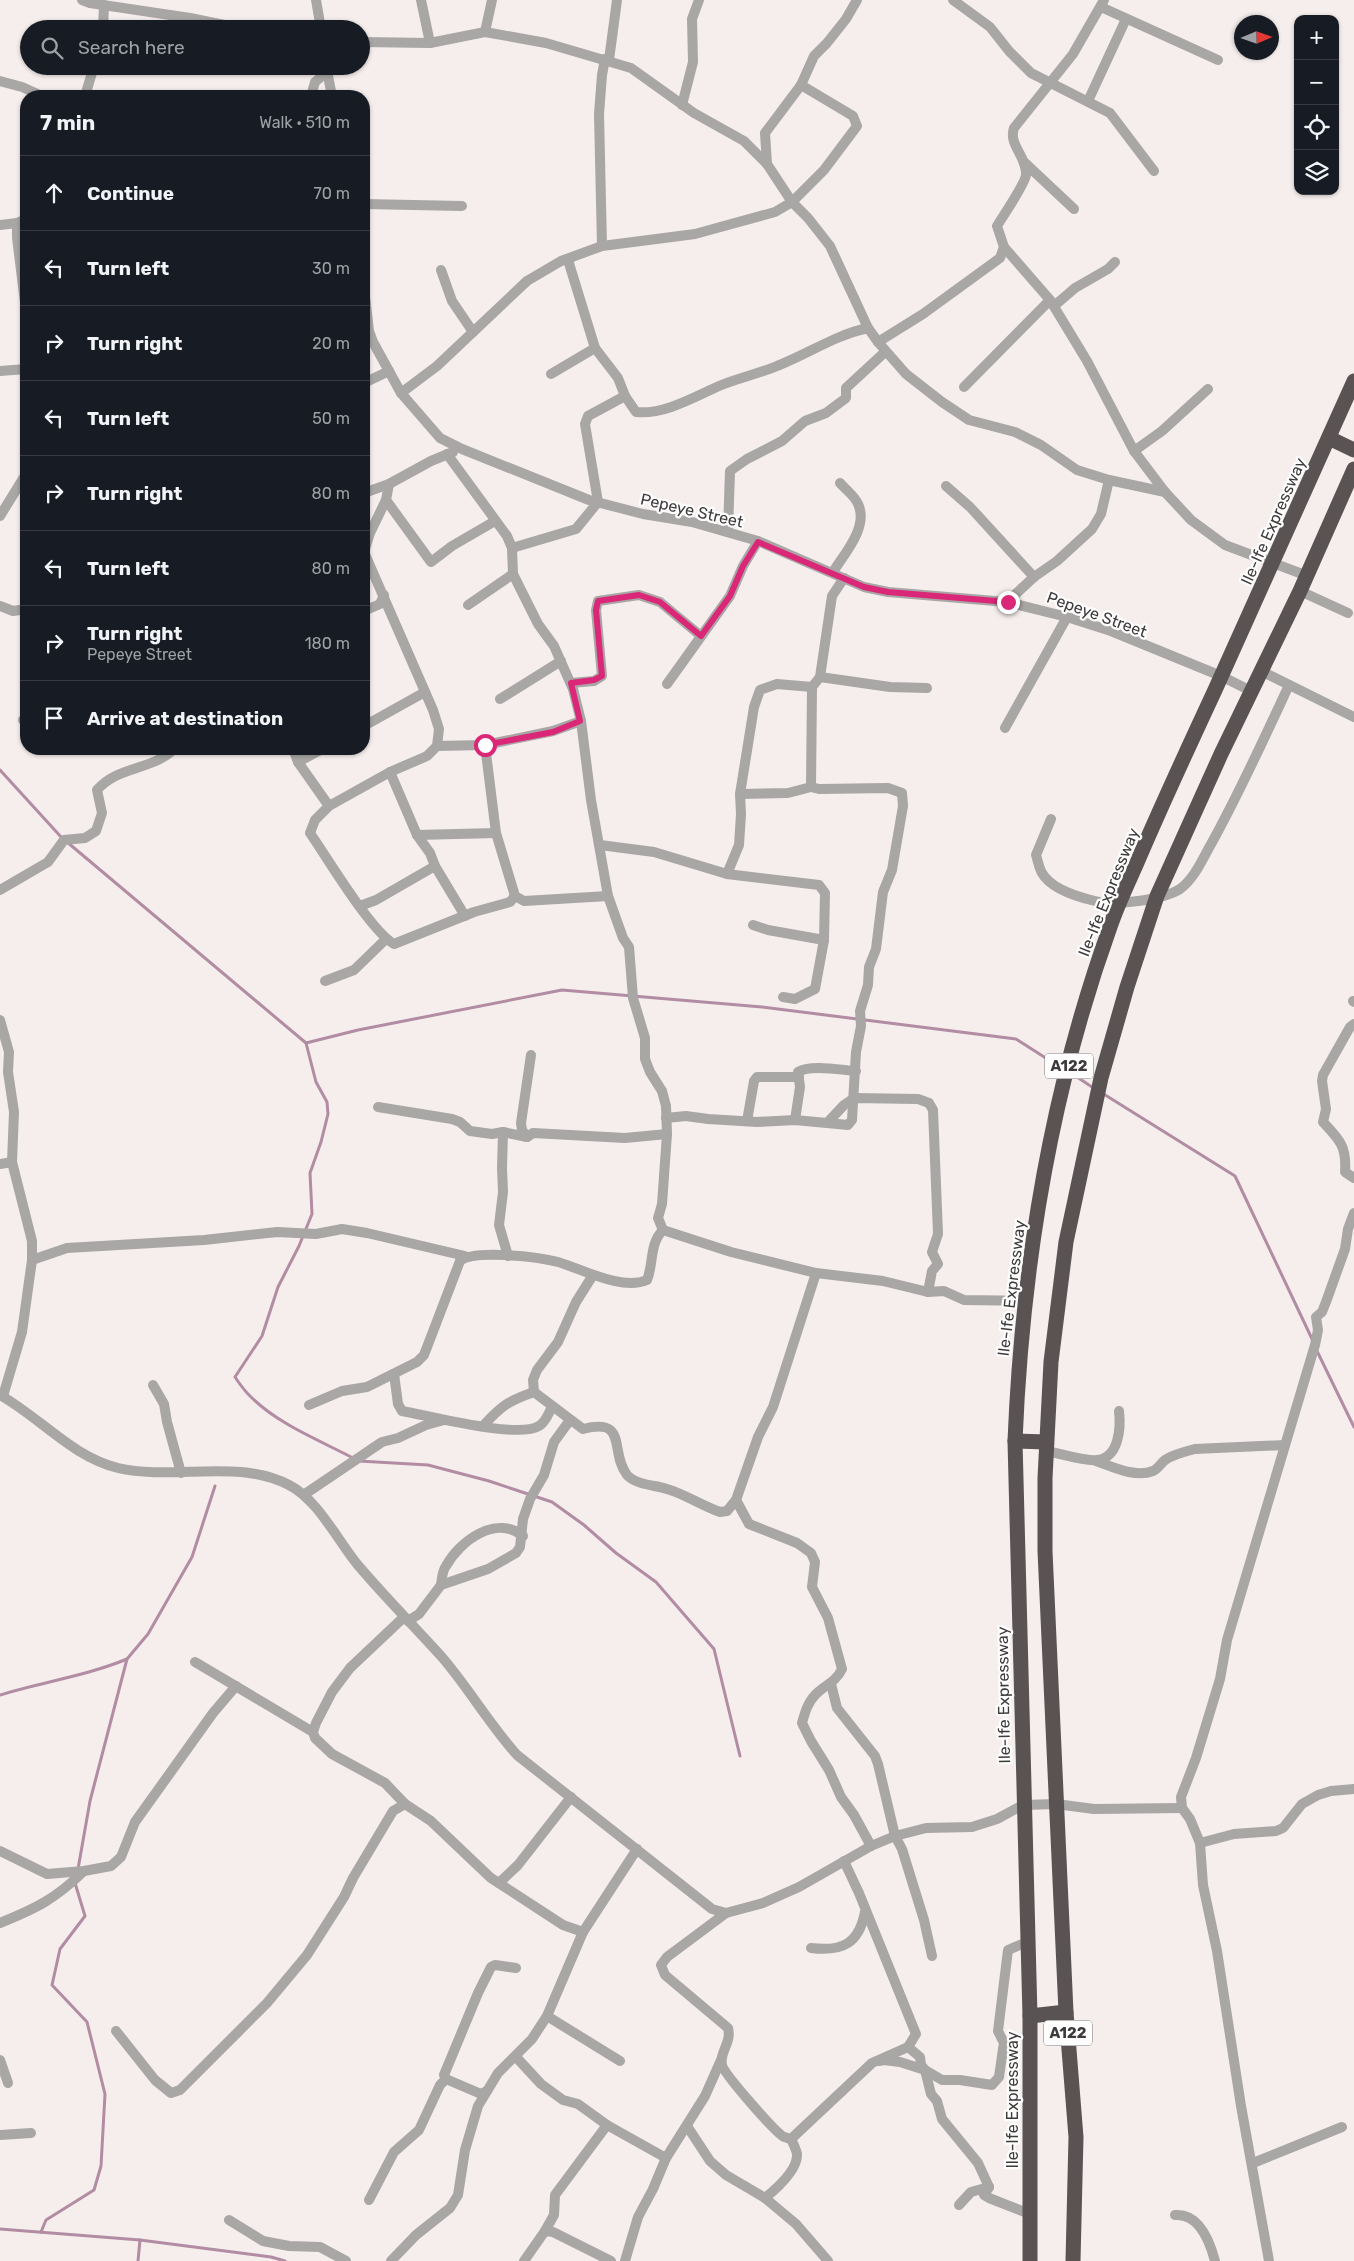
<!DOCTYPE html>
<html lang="en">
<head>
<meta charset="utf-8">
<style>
  body { margin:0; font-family:Rubik,sans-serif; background:#242831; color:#f1f3f6 }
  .controls { position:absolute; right:15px; top:15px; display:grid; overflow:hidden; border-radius:10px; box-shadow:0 1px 4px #0004 }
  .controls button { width:45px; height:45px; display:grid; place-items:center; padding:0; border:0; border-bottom:1px solid #363941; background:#171b24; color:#f1f3f6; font:25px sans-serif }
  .compass { position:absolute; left:1234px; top:15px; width:45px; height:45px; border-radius:50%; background:#171b24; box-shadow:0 1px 4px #0004; rotate:88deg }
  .stop { position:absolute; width:15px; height:15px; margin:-11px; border:4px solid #db2777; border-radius:50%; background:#fff }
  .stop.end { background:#db2777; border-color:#fff; box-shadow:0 1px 5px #0008 }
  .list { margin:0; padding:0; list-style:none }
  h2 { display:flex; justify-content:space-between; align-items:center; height:65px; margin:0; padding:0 20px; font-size:21px }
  h2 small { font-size:16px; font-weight:400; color:#9ea1a6 }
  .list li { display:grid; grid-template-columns:32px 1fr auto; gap:15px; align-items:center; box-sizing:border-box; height:75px; padding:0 20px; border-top:1px solid #363941 }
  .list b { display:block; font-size:19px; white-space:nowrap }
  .list p { margin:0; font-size:16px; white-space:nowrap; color:#9ea1a6 }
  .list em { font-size:16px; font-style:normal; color:#9ea1a6 }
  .icon { flex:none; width:28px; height:28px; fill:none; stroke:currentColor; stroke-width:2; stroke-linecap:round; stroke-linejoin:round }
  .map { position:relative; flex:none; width:1354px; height:2261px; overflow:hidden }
  .search { position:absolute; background:#171b24; box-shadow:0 1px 4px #0004; left:20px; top:20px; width:350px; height:55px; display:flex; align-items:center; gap:12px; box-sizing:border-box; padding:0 18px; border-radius:28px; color:#9ea1a6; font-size:19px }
  .panel { position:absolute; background:#171b24; box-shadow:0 1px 4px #0004; left:20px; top:90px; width:350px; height:665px; border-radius:20px }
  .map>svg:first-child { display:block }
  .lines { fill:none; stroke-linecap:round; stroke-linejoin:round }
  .stream { stroke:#b28ca3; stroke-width:3 }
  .minor { stroke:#a9a6a6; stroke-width:10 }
  .highway { stroke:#595354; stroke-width:15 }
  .route { stroke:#db2777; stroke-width:6 }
  .labels { text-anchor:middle; stroke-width:4.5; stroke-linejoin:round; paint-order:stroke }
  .shield { fill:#fefdfd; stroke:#787575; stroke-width:1 }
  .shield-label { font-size:15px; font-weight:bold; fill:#3e3b3b }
  .street-label { font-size:16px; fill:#3e3b3b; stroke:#fefdfd }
</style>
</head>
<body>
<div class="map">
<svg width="1354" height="2261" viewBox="0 0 1354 2261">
  <rect width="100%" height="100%" fill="#f5eeec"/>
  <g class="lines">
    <g class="stream">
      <polyline points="0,770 62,838"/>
      <path d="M 67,842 L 306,1043 L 316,1082 L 327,1102 L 328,1114 L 321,1142 L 310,1173 L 312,1214 L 299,1246 L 278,1287 L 262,1336 L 235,1377 C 239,1383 244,1390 249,1395 C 277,1424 319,1440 353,1458"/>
      <polyline points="306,1043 358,1030 562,990 762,1007 1016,1039 1063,1069"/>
      <polyline points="1071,1073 1095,1089"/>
      <polyline points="1102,1093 1235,1176 1313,1341"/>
      <polyline points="1316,1349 1354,1427"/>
      <polyline points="359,1461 428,1465 489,1481 552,1502 584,1525 616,1553 656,1582 714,1649 740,1756"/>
      <path d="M 0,1695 C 42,1682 86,1676 127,1659"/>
      <polyline points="78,1869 90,1801 127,1659 148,1634 192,1557 215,1486"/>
      <polyline points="0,2229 140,2240 271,2257 285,2261"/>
      <polyline points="41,2232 46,2220 94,2190 101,2166 105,2094 87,2022 52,1985 60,1949 85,1916 75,1883"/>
      <polyline points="138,2261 140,2240"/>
    </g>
    <g class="minor">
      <polyline points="82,0 90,3 190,18 244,29"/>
      <polyline points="316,0 321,29"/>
      <polyline points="421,0 430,43"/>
      <polyline points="953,0 990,27 1009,51 1031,73 1110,113 1154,171"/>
      <polyline points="1101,7 1218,60"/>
      <polyline points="103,29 104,5"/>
      <polyline points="485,32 492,0"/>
      <polyline points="361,42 430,43 485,32 546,43 631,68 694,113 744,141 767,164 792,202 808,218 830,246 868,328 878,342 906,374 942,402 969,420 1015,432 1041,445 1077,470 1109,480 1165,492 1191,520 1225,545 1305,575"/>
      <polyline points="609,60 617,0"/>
      <polyline points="326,66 332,96"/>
      <polyline points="0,81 22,87 42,96"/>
      <polyline points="85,96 94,66"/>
      <polyline points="311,96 315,82 327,72"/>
      <polyline points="1088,101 1126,19"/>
      <polyline points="682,105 693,62 692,19 699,0"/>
      <polyline points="1025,163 1074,209"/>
      <polyline points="767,164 765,133 801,85 814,56 827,43 846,19 857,0"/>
      <polyline points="364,204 462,206"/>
      <polyline points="17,223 17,238 26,310"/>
      <polyline points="0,225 17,223 26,219"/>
      <polyline points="602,246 599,114 602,75 605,59"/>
      <polyline points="1004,247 1050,300 1087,361 1134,451 1165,492"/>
      <path d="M 568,260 L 595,348 L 618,378 L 625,396 L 636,412 C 664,415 694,397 719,386 C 738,378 758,374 777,366 C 808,354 835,335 868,328"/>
      <polyline points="441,270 452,301 473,332"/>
      <polyline points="364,288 369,331 373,342 401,393 440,438 462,449 589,500 643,514 692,522 758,541 864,587 888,592 1007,602 1067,617 1111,631 1221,676 1251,691"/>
      <polyline points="1054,306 1075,288 1108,269 1115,262"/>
      <path d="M 878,342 L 923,314 L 1000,258 L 1004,247 L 997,226 C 1003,216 1025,184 1026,175 C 1027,156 1008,145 1014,128 L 1073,54 L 1104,0"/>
      <polyline points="0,371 26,369"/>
      <polyline points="551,374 595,348"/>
      <polyline points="364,383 389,371"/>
      <polyline points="964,387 1050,300"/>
      <polyline points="401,393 437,366 527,281 561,261 602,246 695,234 775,212 792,202 824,170 857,126 853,116 801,85"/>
      <polyline points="1134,451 1162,431 1208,389"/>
      <polyline points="447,454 507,536 512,548 513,574 538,624 554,646 573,689 581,721 591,800 608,896 623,938 629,947 633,998 645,1038 645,1059 650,1072 662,1091 666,1106 667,1134 662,1204 658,1218 663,1230 731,1252 816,1273 883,1281 928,1292 944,1291 964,1300 1026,1301"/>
      <polyline points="389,484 386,500 431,562 452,546 495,521"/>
      <polyline points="946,486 970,507 1034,577"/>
      <polyline points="364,493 389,484 431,461 453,452"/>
      <path d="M 386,500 L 370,533 L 364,552 L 433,710 L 439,729 L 437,746 L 427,756 L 390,772 L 329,806 L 315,820 L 310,833 C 328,859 370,930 394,944 L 474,912 L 510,902 L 515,896"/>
      <polyline points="0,516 26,474"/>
      <polyline points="728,532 730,471 747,459 782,441 805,421 826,413 846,398 846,388 885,352"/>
      <polyline points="512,548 576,529 598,502 585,424 588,416 625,396"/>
      <path d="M 833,572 C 844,554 869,527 858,504 C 855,496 845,489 840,483"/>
      <polyline points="1300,591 1348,613"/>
      <polyline points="1007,602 1034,577 1057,561 1092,529 1101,514 1109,480"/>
      <polyline points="468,605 513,574"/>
      <polyline points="0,606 13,611 26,609"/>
      <polyline points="364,611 380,604 384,595"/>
      <polyline points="1261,671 1354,717"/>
      <polyline points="820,677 890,687 927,688"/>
      <polyline points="571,683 594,681 602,676 596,610 598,601 639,595 660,602 701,636"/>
      <polyline points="667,684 730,596 743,566 758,541"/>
      <polyline points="500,699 561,661"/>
      <polyline points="23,720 26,718"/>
      <polyline points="364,726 425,692"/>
      <polyline points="1005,728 1067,617"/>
      <polyline points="485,745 496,833 515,896 524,901 608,896"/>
      <polyline points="437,746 485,745 553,731 581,721"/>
      <polyline points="293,749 298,762 329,806"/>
      <polyline points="298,762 322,749"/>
      <polyline points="740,794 788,793 811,787"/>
      <path d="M 1051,819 L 1036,855 C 1038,861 1039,868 1042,873 C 1051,889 1078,897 1095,901 C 1114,906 1163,900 1180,889 C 1194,879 1202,860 1210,846 C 1239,794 1264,739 1289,685"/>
      <polyline points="417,835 496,833"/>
      <polyline points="600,845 654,852 727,874 819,885 825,893 824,940 815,989 795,999 783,997"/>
      <polyline points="435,866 465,916"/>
      <polyline points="727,874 739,845 741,814 740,794 754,707 760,690 777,684 812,687"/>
      <path d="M 0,890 L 48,862 L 64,840 L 85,838 L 96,831 L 102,813 L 97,790 C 117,766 153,770 174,749"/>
      <polyline points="360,906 376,900 435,866 430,853 417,835 390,772"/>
      <polyline points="753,925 768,930 824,940"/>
      <polyline points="325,981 354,970 386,939"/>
      <polyline points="1353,1001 1354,1002"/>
      <polyline points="0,1020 9,1052 8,1072 14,1112 12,1162 32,1241 32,1260 22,1332 3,1396"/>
      <path d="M 1354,1024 L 1350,1027 L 1323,1075 L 1322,1081 L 1326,1109 L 1323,1122 C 1339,1139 1347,1146 1345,1172 L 1354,1178"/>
      <polyline points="378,1107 452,1119 460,1122 470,1131 492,1134 503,1132 527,1137 533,1133 625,1138 667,1134"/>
      <polyline points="666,1118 686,1116 708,1119 757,1122 795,1120 848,1125 852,1120 856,1052 861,1026 860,1011 868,985 869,967 876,949 883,892 892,870 903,806 902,793 888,788 819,789 811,787 812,687 820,677 832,596 844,578"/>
      <path d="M 795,1120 L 800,1087 L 798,1072 C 810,1064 841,1070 856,1071"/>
      <polyline points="747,1121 754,1081 757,1077 799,1077"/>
      <polyline points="828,1122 844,1105 854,1098 918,1099 929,1103 933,1110 938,1234 932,1252 938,1264 932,1271 928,1292"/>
      <polyline points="503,1132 502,1168 503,1192 499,1225 508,1256"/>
      <polyline points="527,1137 522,1130 521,1123 531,1055"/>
      <polyline points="0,1164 12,1162"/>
      <polyline points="32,1260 67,1248 204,1240 277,1232 316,1234 342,1229 367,1233 465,1256"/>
      <path d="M 593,1275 L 576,1302 L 558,1342 L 537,1370 L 533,1380 L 534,1392 L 583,1429 C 629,1417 609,1452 627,1475 C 636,1485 655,1485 667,1489 C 685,1494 702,1506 720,1512 L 727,1511 L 736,1500 L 758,1437 L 773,1407 L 816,1273"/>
      <path d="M 394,1374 L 398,1404 L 402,1411 C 431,1416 517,1439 539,1426 C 546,1422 548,1414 552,1407"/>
      <polyline points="153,1385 164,1404 167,1422 181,1473"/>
      <path d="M 0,1395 C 41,1418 71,1456 118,1468 C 173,1481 237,1458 289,1485 C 317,1499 337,1539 357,1564 C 384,1596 413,1625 441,1656 C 468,1687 489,1724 517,1755 L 712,1909 L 726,1913 L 763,1903 L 799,1887 L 871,1846 L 895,1836 L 926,1828 L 972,1827 L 997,1819 L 1023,1805 L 1056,1804 L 1094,1809 L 1182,1808"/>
      <path d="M 309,1405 L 342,1391 L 367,1387 L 417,1362 L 424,1355 L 460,1261 C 473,1249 540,1257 558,1262 C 582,1269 622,1291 647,1280 C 654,1263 649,1244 663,1230"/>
      <path d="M 483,1426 C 501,1406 508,1401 534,1392"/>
      <path d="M 1046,1451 C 1060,1453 1084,1462 1097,1460 C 1119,1458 1121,1428 1119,1411"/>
      <path d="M 1096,1461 C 1113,1467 1135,1478 1153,1471 C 1158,1469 1161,1463 1165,1460 C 1174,1454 1184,1452 1195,1449 L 1285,1445"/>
      <polyline points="305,1494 382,1442 398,1438 426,1425 444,1420"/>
      <path d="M 736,1500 L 749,1524 L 797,1543 L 811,1553 L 815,1562 L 812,1587 L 828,1618 L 842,1669 C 836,1682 825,1685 816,1694 C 808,1702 805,1712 802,1723 L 811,1741 L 829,1770 L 841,1797 L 854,1815 L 871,1846"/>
      <path d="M 441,1585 C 442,1579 442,1571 446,1566 C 460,1541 496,1514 523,1536"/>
      <polyline points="404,1617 350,1668 332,1692 316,1723 313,1732 315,1738 332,1754 385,1783 405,1804 431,1821 491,1878 563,1925 583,1932"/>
      <polyline points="408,1621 419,1614 441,1585 488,1569 516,1553 520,1547 523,1519 530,1499 544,1475 554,1442 570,1420"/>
      <polyline points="195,1662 313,1732"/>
      <polyline points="831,1684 837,1708 875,1756 878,1764 895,1836 902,1849 924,1920 932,1956"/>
      <polyline points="1200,1843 1234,1834 1276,1831 1283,1828 1302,1804 1318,1795 1331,1791 1354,1789"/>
      <polyline points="0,1851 47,1874 84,1871 111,1866 121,1857 135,1822 213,1713 236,1686"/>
      <polyline points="499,1883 518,1865 571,1797"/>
      <path d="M 726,1913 L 667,1957 L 661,1965 L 665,1975 L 728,2028 C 732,2043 719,2052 722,2065 C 724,2074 775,2132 784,2137 C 785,2137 790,2139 791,2139"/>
      <path d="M 0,1923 C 37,1908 55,1899 84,1871"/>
      <path d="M 811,1948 C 843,1952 859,1943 865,1912"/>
      <polyline points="547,2016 620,2061"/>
      <polyline points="116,2031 155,2080 171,2093 180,2090 267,2003 307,1955 344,1897 353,1878 393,1811 405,1804"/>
      <polyline points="908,2047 920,2057 921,2065 925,2070 931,2094 937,2101 942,2119 978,2163 989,2187"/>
      <polyline points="516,2057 541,2084 563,2100 578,2104 607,2125 666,2158"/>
      <polyline points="0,2060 8,2083"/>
      <polyline points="879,2061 884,2060 900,2062 925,2070 942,2080 960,2080 992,2085 999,2077 1003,2049 1004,2043 998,2031 1008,1950 1027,1942"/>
      <polyline points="446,2079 481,2094 487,2091"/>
      <polyline points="687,2126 710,2161 726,2175 765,2198 796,2224 828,2261"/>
      <polyline points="0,2135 31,2133"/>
      <polyline points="791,2139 872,2063 908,2047 916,2034 859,1893 844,1861"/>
      <polyline points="1253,2163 1342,2127"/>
      <polyline points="989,2187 984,2195 989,2198 1030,2214"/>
      <path d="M 765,2198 C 776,2189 798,2170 797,2154 C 796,2149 793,2143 791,2139"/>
      <polyline points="369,2200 394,2152 419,2130 440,2085 446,2079 444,2075 478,1993 491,1967 495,1965 516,1968"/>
      <polyline points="959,2205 971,2192 989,2187"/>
      <path d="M 1175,2215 C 1199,2213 1210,2242 1215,2261"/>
      <polyline points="229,2220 263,2241 289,2246 320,2247 346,2261"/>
      <polyline points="545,2231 554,2215 555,2195 607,2125"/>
      <polyline points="391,2261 416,2235 450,2208 458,2195 465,2150 478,2106 498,2073 532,2039 547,2016 583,1932 637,1849"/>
      <polyline points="524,2261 545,2231 553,2232 611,2261"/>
      <polyline points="625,2261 638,2217 653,2189 666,2158 705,2096 721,2060"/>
      <polyline points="1269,2261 1241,2106 1217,1951 1203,1885 1200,1843 1190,1819 1182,1808 1181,1797 1196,1758 1220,1679 1227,1640 1315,1345 1318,1330 1316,1317 1322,1312 1326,1302 1345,1249 1348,1229 1354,1213"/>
    </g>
    <g class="highway">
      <polyline points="1329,438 1354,450"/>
      <polyline points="1015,1441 1046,1442"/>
      <polyline points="1030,2016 1066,2012"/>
      <path d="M 1030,2261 L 1030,2016 L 1015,1441 C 1022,1268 1051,1091 1110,927 C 1117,906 1127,885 1136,865 C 1161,806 1188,748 1215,690 C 1262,587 1308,484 1354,381"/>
      <polyline points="1073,2261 1076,2137 1066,2012 1045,1551 1045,1478 1051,1362 1066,1242 1101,1078 1127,987 1157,896 1221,754 1300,591 1354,469"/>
    </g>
  </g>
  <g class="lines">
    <polyline class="route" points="485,745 553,732 580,721 571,683 594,680 602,676 596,610 598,601 639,595 660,602 701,636 730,596 743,566 758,542 864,587 888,592 1008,602"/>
  </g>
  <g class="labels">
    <g class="shield">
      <rect x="1045" y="1053.5" width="48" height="25" rx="4"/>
      <rect x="1044" y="2020.5" width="48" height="25" rx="4"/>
    </g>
    <g class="shield-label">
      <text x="1069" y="1071">A122</text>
      <text x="1068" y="2038">A122</text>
    </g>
    <g class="street-label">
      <text transform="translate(692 510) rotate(13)" y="6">Pepeye Street</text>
      <text transform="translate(1273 521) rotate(-66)" y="6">Ile-Ife Expressway</text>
      <text transform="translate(1097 614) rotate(20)" y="6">Pepeye Street</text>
      <text transform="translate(1108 892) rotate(-68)" y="6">Ile-Ife Expressway</text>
      <text transform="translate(1011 1288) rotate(-83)" y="6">Ile-Ife Expressway</text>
      <text transform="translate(1003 1695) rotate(-91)" y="6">Ile-Ife Expressway</text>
      <text transform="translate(1012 2100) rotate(-90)" y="6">Ile-Ife Expressway</text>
    </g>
  </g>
</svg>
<div class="controls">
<button>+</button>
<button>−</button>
<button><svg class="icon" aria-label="locate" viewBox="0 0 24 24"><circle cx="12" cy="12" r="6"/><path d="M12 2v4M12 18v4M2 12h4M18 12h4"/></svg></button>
<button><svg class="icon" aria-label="layers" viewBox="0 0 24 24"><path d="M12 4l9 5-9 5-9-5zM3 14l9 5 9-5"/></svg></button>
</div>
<svg class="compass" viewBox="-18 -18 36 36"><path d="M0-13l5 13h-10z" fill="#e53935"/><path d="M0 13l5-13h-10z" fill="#9ea1a6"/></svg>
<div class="stop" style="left:485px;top:745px"></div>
<div class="stop end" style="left:1008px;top:602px"></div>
<div class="search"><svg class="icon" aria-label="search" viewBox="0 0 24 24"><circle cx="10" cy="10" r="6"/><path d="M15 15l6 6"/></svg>Search here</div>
<section class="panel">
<h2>7 min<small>Walk · 510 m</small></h2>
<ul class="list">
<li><svg class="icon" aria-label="ahead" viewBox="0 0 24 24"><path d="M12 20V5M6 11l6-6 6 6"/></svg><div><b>Continue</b></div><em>70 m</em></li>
<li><svg class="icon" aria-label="left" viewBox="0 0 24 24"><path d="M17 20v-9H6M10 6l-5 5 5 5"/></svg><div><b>Turn left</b></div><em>30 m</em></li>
<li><svg class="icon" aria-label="right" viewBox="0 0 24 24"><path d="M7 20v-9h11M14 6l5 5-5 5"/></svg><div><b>Turn right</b></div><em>20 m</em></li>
<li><svg class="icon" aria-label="left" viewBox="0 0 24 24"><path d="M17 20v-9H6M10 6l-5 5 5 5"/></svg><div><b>Turn left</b></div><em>50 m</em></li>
<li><svg class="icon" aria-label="right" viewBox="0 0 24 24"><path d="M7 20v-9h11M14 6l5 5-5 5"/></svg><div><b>Turn right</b></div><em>80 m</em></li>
<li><svg class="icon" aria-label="left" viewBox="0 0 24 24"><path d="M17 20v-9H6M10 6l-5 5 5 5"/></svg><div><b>Turn left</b></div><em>80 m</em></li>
<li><svg class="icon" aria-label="right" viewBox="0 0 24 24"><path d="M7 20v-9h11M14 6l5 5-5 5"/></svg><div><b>Turn right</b><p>Pepeye Street</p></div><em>180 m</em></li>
<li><svg class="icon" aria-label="arrive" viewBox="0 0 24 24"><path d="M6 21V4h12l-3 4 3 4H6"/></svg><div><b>Arrive at destination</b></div></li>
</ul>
</section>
</div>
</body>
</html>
